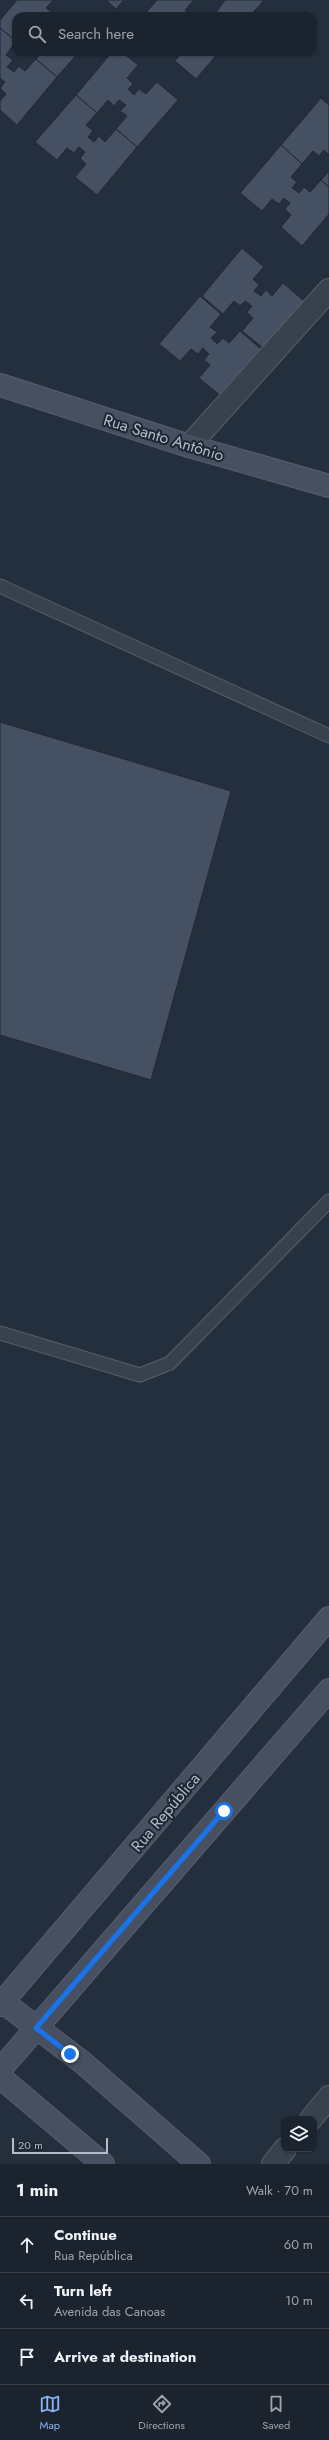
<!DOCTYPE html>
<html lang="en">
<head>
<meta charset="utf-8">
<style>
  body { margin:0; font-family:Jost,sans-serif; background:#242b36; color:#f1f3f6 }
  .controls { position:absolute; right:12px; bottom:12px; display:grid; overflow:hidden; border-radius:8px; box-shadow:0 1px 3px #0004 }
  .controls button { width:36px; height:36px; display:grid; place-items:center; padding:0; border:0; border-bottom:1px solid #39404a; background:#1b232e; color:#f1f3f6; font:20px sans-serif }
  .scale { position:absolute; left:12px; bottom:10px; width:96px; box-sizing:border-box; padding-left:4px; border:2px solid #b4bcc9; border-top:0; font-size:11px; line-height:14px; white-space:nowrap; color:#b4bcc9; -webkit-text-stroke:3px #1d2633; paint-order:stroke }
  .stop { position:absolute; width:12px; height:12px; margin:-9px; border:3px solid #1a73e8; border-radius:50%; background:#fff }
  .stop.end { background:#1a73e8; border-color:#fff; box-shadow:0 1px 4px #0008 }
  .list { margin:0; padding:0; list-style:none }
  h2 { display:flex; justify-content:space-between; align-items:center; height:52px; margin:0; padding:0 16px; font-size:17px }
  h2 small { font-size:13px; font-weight:400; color:#a0a4aa }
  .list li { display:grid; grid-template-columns:26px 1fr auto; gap:12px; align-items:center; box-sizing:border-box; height:56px; padding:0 16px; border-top:1px solid #39404a }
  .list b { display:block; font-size:15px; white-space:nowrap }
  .list p { margin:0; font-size:13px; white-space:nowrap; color:#a0a4aa }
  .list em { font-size:13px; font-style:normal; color:#a0a4aa }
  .icon { flex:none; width:22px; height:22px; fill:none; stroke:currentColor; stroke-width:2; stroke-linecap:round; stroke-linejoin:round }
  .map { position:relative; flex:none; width:329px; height:2164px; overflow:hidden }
  .search { position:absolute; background:#1b232e; box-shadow:0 1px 3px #0004; left:12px; right:12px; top:12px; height:44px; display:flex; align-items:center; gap:10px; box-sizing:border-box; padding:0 14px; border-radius:12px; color:#a0a4aa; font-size:15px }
  .sheet { height:220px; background:#1b232e }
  nav { display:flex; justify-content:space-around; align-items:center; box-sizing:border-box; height:56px; border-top:1px solid #39404a; background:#1b232e; font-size:11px; color:#a0a4aa }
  nav a { display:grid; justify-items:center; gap:2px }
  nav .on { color:#8ab4f8 }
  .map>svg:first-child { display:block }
  .building { fill:#455162; stroke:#1f2835 }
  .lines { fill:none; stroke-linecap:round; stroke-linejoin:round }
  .service-casing { stroke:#565f6c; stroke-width:15 }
  .minor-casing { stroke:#565f6c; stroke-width:24 }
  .secondary-casing { stroke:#565f6c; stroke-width:24 }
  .service { stroke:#38414e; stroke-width:13 }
  .minor { stroke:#38414e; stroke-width:22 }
  .secondary { stroke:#465061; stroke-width:22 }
  .route { stroke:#1a73e8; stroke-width:5 }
  .labels { text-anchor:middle; stroke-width:4; stroke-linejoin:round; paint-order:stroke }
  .street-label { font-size:16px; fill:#b4bcc9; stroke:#1d2633 }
</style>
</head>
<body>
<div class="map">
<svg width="329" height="2164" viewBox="0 0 329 2164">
  <rect width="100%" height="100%" fill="#242f3e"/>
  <g class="building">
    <polygon points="17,0 53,0 46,8 53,13 51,16 16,16 16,41 0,28 0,20"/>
    <polygon points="106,0 124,0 116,9"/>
    <polygon points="157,0 194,0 185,10 192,16 143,16"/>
    <polygon points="225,0 264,0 250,16 218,16 215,14"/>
    <polygon points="0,28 16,41 6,55 13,60 7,67 14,72 19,66 25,71 36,59 57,77 17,125 0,110 0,101 6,94 0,88 5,82 0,78"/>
    <polygon points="42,52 79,52 57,77 36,59"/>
    <polygon points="112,52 122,52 138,65 127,78 133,84 128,89 134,95 139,89 146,94 157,82 178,100 137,147 116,129 127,116 120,111 126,105 119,100 114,106 108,100 97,113 76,95"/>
    <polygon points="182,52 219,52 196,79 175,61"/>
    <polygon points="76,95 97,113 86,125 93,131 88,137 94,142 99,136 105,142 116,129 137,147 97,195 75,177 86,164 80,158 85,152 79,147 74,153 67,148 57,160 35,142"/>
    <polygon points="321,98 329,105 329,155 324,150 319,156 313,151 302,164 281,145"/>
    <polygon points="281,145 302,164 291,177 297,182 292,188 299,193 304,187 310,192 321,180 329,187 329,214 302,246 281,227 291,215 285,209 290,203 284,198 279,204 272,199 262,211 240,193"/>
    <polygon points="329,171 329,187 321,180"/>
    <polygon points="242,248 264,267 253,279 259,285 254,291 261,296 266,290 272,296 283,283 304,301 263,348 242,331 253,318 247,312 252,306 245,301 240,306 234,301 223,314 202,296"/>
    <polygon points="200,296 221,314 210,327 217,332 211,338 217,344 223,338 229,343 240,331 261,349 221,396 199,378 210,365 204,360 209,354 203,348 198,354 191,349 180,361 159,344"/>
    <polygon points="0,722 231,791 151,1080 0,1035"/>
  </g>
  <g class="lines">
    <g class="service-casing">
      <g id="service">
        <polyline points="0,586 329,736"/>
        <polyline points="0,1333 140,1375 170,1363 329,1201"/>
      </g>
    </g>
    <g class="minor-casing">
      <g id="minor">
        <polyline points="189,446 329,290"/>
        <polyline points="311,2119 329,2097"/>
        <polyline points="273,2164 285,2149"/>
      </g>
    </g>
    <g class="secondary-casing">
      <g id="secondary">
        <polyline points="0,385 189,446 329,486"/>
        <polyline points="3,2002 82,2062 199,2164"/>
        <polyline points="0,2005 329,1618"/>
        <polyline points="0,2070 329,1690"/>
        <polyline points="0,2077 103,2164"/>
      </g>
    </g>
    <use href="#service" class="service"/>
    <use href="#minor" class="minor"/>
    <use href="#secondary" class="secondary"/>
  </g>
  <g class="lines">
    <polyline class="route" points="70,2054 36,2028 224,1811"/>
  </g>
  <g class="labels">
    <g class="street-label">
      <text transform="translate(164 437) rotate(17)" y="6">Rua Santo Antônio</text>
      <text transform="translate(165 1812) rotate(-50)" y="6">Rua República</text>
    </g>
  </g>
</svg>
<div class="controls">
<button><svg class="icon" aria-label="layers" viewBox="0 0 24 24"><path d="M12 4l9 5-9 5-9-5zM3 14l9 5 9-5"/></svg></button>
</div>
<div class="scale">20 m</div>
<div class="stop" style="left:224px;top:1811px"></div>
<div class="stop end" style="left:70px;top:2054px"></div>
<div class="search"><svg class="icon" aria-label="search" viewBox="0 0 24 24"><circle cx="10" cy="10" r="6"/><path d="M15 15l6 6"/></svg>Search here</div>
</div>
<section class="sheet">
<h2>1 min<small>Walk · 70 m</small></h2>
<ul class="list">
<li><svg class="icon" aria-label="ahead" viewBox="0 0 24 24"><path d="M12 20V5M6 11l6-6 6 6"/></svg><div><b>Continue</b><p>Rua República</p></div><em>60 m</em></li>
<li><svg class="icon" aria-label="left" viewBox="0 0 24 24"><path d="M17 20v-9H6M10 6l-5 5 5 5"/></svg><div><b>Turn left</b><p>Avenida das Canoas</p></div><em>10 m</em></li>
<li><svg class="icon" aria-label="arrive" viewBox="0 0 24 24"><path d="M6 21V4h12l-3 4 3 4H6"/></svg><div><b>Arrive at destination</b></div></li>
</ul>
</section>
<nav>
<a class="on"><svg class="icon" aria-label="map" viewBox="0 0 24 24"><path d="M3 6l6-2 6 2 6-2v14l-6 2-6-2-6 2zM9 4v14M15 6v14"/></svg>Map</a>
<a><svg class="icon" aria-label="directions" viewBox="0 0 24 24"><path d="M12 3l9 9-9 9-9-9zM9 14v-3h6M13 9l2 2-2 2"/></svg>Directions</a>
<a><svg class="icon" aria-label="saved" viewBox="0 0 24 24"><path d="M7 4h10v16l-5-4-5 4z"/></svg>Saved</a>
</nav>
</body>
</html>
